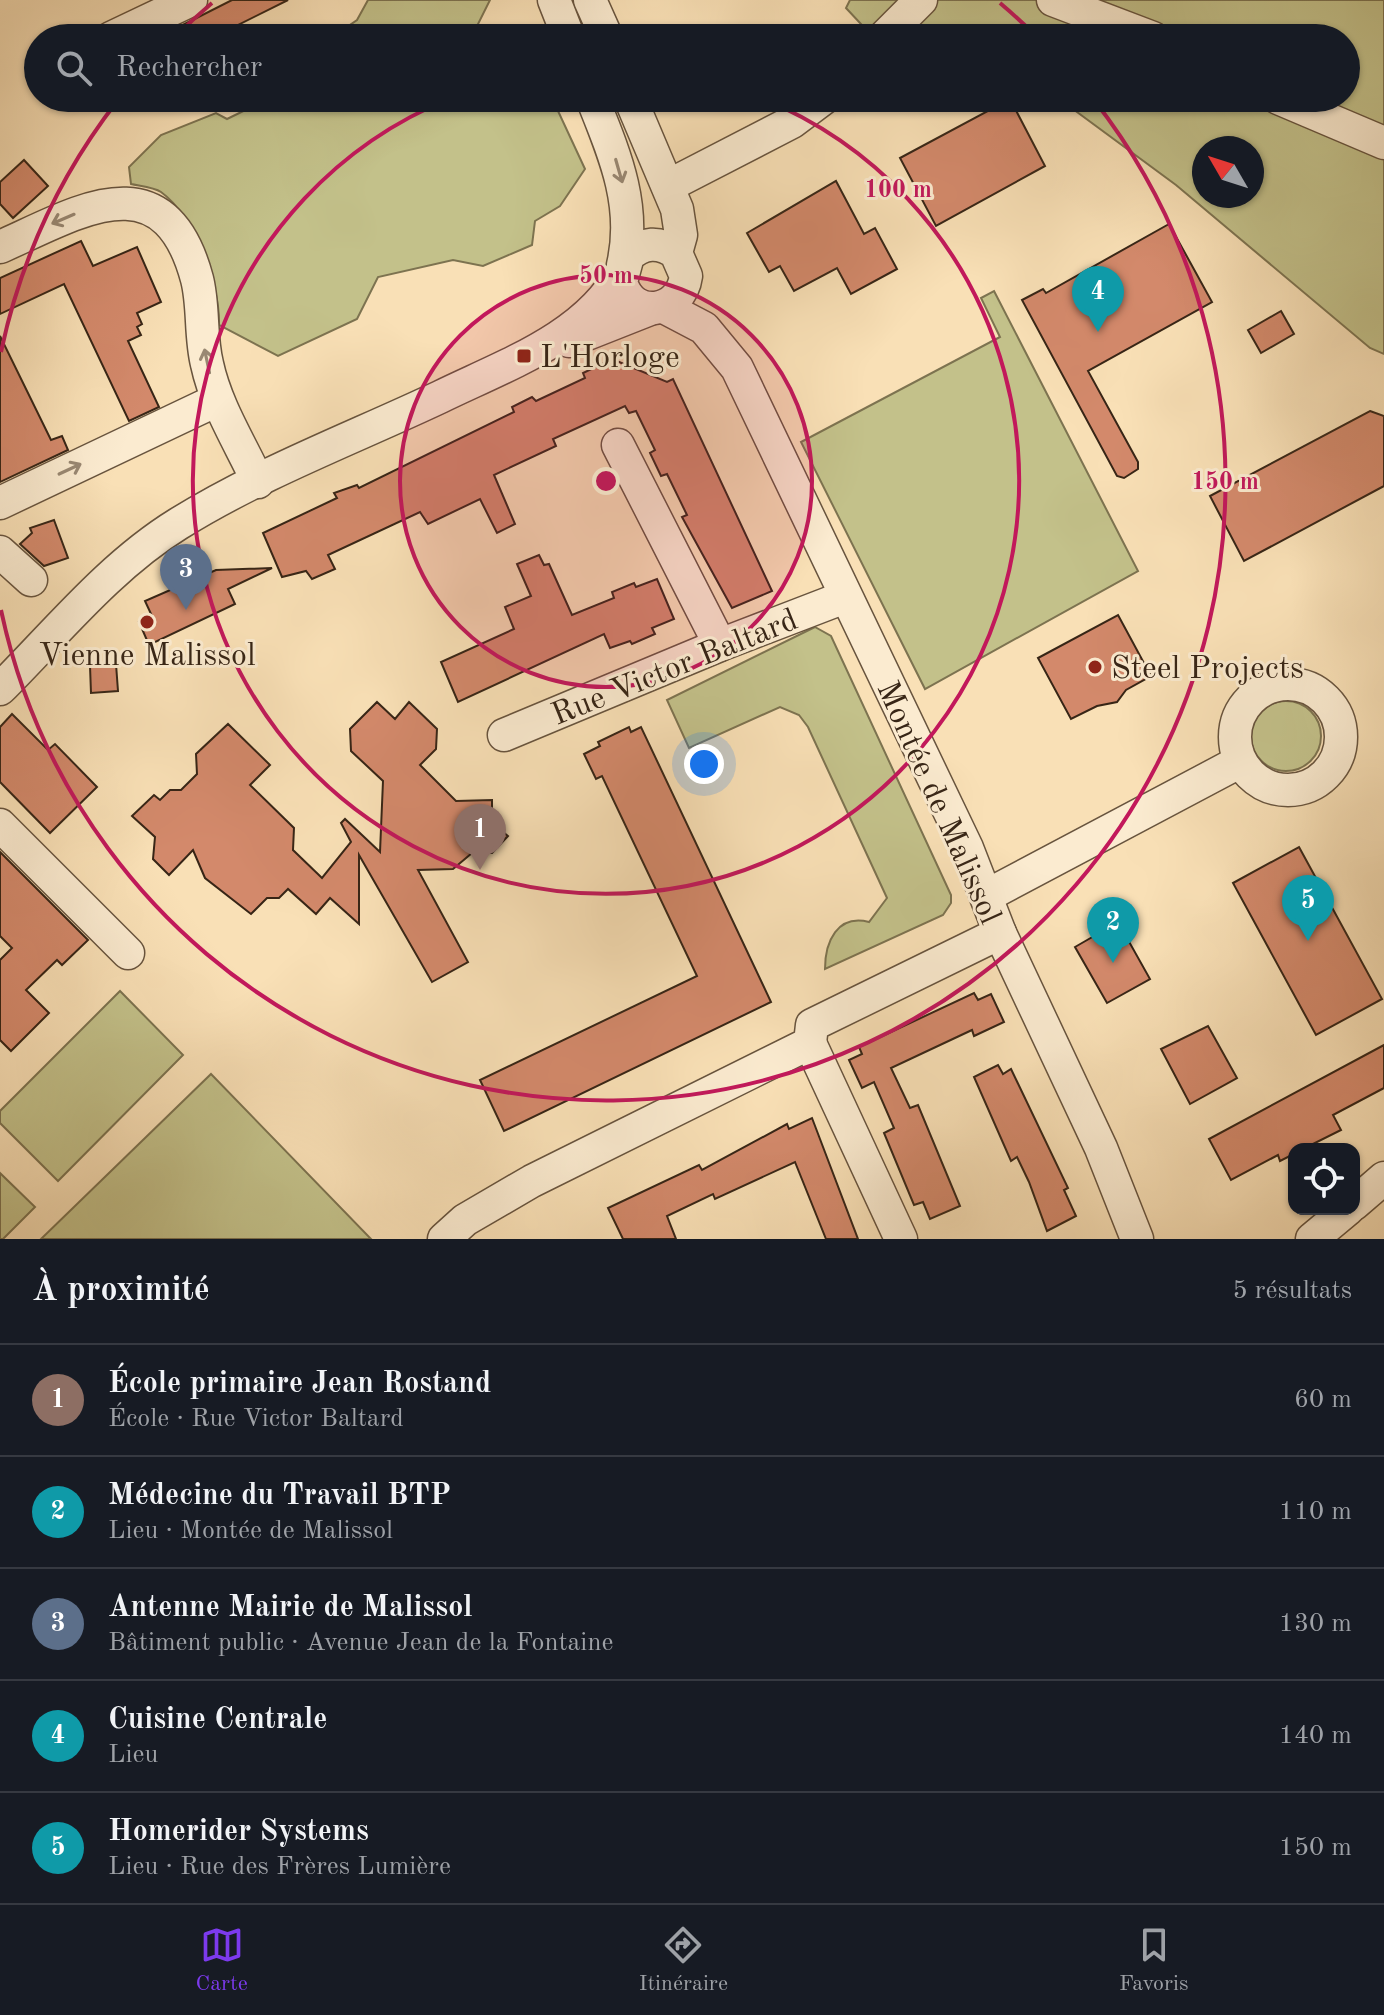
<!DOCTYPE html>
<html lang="fr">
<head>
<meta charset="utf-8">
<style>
  body { margin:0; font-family:"Old Standard TT",serif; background:#242831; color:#f1f3f6 }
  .controls { position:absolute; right:24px; bottom:24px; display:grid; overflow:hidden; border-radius:16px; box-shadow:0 2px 6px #0004 }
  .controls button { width:72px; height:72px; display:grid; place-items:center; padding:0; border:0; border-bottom:2px solid #363941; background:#171b24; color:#f1f3f6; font:40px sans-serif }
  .compass { position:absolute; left:1192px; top:136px; width:72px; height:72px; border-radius:50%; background:#171b24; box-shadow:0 2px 6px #0004; rotate:309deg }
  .you { position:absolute; left:704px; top:764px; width:28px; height:28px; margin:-20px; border:6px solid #fff; border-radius:50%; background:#1a73e8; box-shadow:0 0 0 12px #1a73e833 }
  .badge { display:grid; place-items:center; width:52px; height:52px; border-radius:50%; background:#7c3aed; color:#fff; font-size:26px; font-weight:700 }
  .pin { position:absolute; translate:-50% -66px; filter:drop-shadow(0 2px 4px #0008) }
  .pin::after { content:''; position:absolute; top:42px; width:28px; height:24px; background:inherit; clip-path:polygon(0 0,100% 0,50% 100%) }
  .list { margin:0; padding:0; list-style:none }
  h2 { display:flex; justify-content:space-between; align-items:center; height:104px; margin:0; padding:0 32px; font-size:34px }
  h2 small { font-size:26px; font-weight:400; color:#9ea1a6 }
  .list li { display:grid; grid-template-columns:52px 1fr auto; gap:24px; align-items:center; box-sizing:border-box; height:112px; padding:0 32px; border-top:2px solid #363941 }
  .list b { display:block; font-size:30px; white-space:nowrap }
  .list p { margin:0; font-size:26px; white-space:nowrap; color:#9ea1a6 }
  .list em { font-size:26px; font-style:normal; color:#9ea1a6 }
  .icon { flex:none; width:44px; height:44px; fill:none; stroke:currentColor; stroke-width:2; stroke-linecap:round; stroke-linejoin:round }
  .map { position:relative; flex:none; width:1384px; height:1239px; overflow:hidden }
  .search { position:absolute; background:#171b24; box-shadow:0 2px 6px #0004; left:24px; right:24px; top:24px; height:88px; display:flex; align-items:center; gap:20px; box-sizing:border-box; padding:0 28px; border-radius:44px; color:#9ea1a6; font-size:30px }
  .sheet { height:664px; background:#171b24 }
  nav { display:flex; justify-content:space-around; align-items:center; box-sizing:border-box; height:112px; border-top:2px solid #363941; background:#171b24; font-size:22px; color:#9ea1a6 }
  nav a { display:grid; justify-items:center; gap:4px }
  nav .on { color:#7c3aed }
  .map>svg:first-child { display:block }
  .green { fill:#c3c18a; stroke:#7d7350; stroke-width:2; fill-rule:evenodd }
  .building { fill:#d3896b; stroke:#372516; stroke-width:2 }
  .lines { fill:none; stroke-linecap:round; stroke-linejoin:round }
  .minor-casing { stroke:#68543e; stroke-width:35 }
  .minor { stroke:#fbebd0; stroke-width:32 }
  .oneway { stroke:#998873 }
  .ring { fill:none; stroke:#c2185b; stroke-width:4 }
  .poi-dot { fill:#8f2418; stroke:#fbebd0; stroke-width:3 }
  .labels { text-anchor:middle; stroke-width:6; stroke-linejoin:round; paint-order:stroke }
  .poi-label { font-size:32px; fill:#372516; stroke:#fbebd0; text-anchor:start }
  .street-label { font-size:32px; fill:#372516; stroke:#fbebd0 }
  .centre { fill:#c2185b; stroke:#fbebd0; stroke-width:4 }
  .ring-label { font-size:24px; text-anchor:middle; font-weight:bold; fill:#c2185b; stroke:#fbebd0; stroke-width:6; stroke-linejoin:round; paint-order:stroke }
</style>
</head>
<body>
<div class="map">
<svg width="1384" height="1239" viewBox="0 0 1384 1239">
  <rect width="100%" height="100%" fill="#f9e0b6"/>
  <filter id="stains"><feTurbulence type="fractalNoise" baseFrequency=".0025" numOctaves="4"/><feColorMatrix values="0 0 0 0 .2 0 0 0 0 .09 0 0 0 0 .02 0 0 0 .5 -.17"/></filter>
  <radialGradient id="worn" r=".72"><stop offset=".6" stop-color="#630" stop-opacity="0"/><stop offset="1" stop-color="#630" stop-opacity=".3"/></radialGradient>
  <g class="green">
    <polygon points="368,0 490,0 476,28 485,38 331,38 357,20"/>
    <path d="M 850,0 L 1384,0 L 1384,354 L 1370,348 L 1176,185 L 1058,98 L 1346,98 L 1346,38 L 874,38 L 846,8 ZM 1204,148 L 1252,148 L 1252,196 L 1204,196 Z"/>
    <path d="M 270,98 L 552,98 L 585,169 L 560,206 L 535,221 L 532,245 L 483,266 L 453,260 L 378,277 L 357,319 L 278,356 L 219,325 C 220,286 194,216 161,192 C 154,187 140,186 131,184 L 129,167 L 161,135 L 216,113 L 227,119 Z"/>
    <polygon points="994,291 1138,571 925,689 801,442 1000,337 981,298"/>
    <path d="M 815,627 L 831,636 L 951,895 L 951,903 L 943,915 L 825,969 C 825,942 837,914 869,922 L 887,898 L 808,727 L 799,715 L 780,707 L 689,748 L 667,700 Z"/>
    <circle cx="1286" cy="736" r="35"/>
    <polygon points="120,991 183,1055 58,1181 0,1123 0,1111"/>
    <polygon points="211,1074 371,1239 41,1239"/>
    <polygon points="0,1173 35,1207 3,1239 0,1239"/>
  </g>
  <g class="building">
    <polygon points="232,0 288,0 212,38 157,38"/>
    <polygon points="1010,99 1045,166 936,226 900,158"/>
    <polygon points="24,160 48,186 13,218 0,204 0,182"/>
    <polygon points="836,181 864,234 875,228 897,269 851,294 837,268 794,291 780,266 769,272 747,233"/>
    <polygon points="1169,224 1212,302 1088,371 1138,462 1138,469 1124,478 1117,476 1022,300 1043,289 1046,293"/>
    <polygon points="81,241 93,266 137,247 161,302 137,313 142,324 137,327 141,335 128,341 159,407 129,421 64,284 0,314 0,278"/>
    <polygon points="1281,311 1294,334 1261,353 1248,330"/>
    <polygon points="0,336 51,440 62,436 68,450 0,482"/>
    <polygon points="612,359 667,382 673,379 772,591 732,608 682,517 687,515 667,474 661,476 650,453 655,450 636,411 629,413 625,406 553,439 556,446 494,475 515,524 497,533 480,499 428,524 420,512 328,555 335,569 312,579 306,571 282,577 263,533 337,498 334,493 357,485 359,488 514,412 512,407 532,397 536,401 585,378 583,373"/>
    <polygon points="1370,411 1384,416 1384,486 1244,561 1210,496"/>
    <polygon points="54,520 68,558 44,566 20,544 32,533 30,528"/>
    <polygon points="539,555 544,565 549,564 572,615 614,598 612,592 634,583 636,587 657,579 674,619 652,628 655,634 632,644 630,641 610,648 604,634 458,702 441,662 514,629 505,607 531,596 517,564"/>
    <polygon points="272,568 228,589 235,604 149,645 139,622 152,616 145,601 216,570"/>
    <polygon points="1118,615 1151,676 1126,690 1117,702 1097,706 1071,719 1038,658"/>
    <polygon points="116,664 118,691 91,693 90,666"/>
    <polygon points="377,702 395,719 409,702 437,729 436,749 420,765 456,801 492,800 492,823 508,836 492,853 472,853 453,869 418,870 468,962 432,982 359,855 359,924 330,898 316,914 288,889 279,898 267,898 251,914 205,878 193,850 169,875 153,859 155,837 132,816 154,795 160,800 170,790 181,790 197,774 196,754 228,724 270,765 250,785 294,828 293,850 322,878 351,842 341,823 345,819 380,852 383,781 351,751 350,729"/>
    <polygon points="12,714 48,750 55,744 97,787 50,833 0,782 0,727"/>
    <polygon points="629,727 631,732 641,727 771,1002 504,1131 480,1080 697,976 602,776 596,779 584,754 600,746 598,742"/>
    <polygon points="1299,847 1382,999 1316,1035 1233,883"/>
    <polygon points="0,852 88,940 62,965 57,960 26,990 49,1013 11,1051 0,1040 0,960 12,948 0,936"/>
    <polygon points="1101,932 1110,947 1127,938 1150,979 1107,1003 1075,947"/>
    <polygon points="974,993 978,1000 991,994 1004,1022 974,1036 972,1030 891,1068 910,1108 918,1105 960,1206 930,1219 923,1202 914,1205 884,1133 894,1128 874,1082 862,1088 849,1060 862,1054 859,1047"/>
    <polygon points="1208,1026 1237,1078 1190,1104 1161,1049"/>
    <polygon points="1384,1045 1384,1088 1333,1115 1341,1130 1303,1149 1294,1149 1294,1154 1280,1161 1278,1155 1231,1180 1209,1139"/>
    <polygon points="998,1065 1003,1074 1011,1069 1068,1188 1064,1190 1076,1216 1047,1231 1029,1182 1017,1157 1011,1161 974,1077"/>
    <polygon points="812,1118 858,1239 826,1239 795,1162 715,1199 713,1194 667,1216 676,1239 623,1239 608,1208 699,1165 702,1170 787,1124 789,1129"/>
  </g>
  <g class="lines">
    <g class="minor-casing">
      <g id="minor">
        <polyline points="554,0 569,38"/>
        <polyline points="590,0 607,38"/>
        <polyline points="1053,0 1153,38"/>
        <polyline points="111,38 191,0"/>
        <polyline points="883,38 921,0"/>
        <path d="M 592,98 C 614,153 637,205 623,265"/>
        <path d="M 630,98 L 677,209 L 681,235 L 676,253 L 686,276 C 681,314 632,321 621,282 L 628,256 C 643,242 659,241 676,253"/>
        <polyline points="1278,98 1384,143"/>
        <polyline points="668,186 792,122 824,98"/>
        <path d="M 0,247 C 77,213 164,156 197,279 C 204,306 200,336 207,364 C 216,406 240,443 258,482"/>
        <polyline points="664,307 704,328 737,368 967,848 1000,933 1101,1148 1137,1239"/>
        <polyline points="569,341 650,309"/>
        <polyline points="618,445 720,645"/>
        <polyline points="0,503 217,400"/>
        <polyline points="0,552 31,580"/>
        <circle cx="1288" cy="737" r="53"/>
        <path d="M 0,689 C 56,633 110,566 178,524 C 260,473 353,438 440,397 C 503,366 588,337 622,271"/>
        <polyline points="504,735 720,645 845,597"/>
        <polyline points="0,825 128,953"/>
        <polyline points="988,895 1239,762"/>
        <polyline points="810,1043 901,1239"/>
        <polyline points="1354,1204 1384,1178"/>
        <polyline points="444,1239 465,1220 532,1181 810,1043 812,1025 1000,933"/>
        <polyline points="1312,1239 1348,1209"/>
      </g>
    </g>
    <use href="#minor" class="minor"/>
  </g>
  <defs><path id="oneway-shaft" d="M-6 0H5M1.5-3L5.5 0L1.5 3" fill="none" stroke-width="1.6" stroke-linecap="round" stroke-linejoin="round" transform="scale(2)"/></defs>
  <g class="oneway">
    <use href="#oneway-shaft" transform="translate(619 171) rotate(74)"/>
    <use href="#oneway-shaft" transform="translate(63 219) rotate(157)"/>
    <use href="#oneway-shaft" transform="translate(207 361) rotate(-102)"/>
    <use href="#oneway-shaft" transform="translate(70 469) rotate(-25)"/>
  </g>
  <circle cx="606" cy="481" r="206" fill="#c2185b" fill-opacity=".12"/>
  <g class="ring">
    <circle cx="606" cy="481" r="206"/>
    <path d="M761 98A413 413 0 1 1 451 98"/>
    <path d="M1 352A619 619 0 0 1 118 100M176 36A619 619 0 0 1 212 3M1000 3A619 619 0 0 1 1036 36M1094 100A619 619 0 1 1 1 610"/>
  </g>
  <g class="poi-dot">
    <rect x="516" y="348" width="16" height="16" rx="4"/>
    <circle cx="147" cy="622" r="8"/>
    <circle cx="1095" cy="667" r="8"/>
  </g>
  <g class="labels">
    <g class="poi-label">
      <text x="540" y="367">L'Horloge</text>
      <text x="147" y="665" text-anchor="middle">Vienne Malissol</text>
      <text x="1111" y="678">Steel Projects</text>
    </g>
    <g class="street-label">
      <text transform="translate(674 666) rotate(-22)" y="11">Rue Victor Baltard</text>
      <text transform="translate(940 802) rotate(66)" y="11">Montée de Malissol</text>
    </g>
  </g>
  <circle cx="606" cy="481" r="12" class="centre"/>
  <g class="ring-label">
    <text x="898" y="197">100 m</text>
    <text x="606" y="283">50 m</text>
    <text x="1225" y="489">150 m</text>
  </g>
  <rect width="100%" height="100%" filter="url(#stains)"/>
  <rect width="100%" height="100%" fill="url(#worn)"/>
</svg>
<div class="controls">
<button><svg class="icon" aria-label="locate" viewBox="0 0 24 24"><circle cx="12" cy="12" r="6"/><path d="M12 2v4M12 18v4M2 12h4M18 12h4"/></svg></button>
</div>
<svg class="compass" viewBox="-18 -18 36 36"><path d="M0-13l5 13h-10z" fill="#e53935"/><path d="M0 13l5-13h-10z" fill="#9ea1a6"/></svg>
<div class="you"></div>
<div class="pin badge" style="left:480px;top:870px;background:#8d6e63">1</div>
<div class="pin badge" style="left:1113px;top:963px;background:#0f9aa8">2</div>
<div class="pin badge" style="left:186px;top:610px;background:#5c6f8a">3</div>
<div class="pin badge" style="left:1098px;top:332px;background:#0f9aa8">4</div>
<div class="pin badge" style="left:1308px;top:941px;background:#0f9aa8">5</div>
<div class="search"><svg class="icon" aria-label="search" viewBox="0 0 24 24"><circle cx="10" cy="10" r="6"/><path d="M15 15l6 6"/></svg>Rechercher</div>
</div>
<section class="sheet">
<h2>À proximité<small>5 résultats</small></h2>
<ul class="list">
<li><span class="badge" style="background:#8d6e63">1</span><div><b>École primaire Jean Rostand</b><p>École · Rue Victor Baltard</p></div><em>60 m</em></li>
<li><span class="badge" style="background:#0f9aa8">2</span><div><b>Médecine du Travail BTP</b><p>Lieu · Montée de Malissol</p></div><em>110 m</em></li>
<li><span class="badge" style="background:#5c6f8a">3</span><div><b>Antenne Mairie de Malissol</b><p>Bâtiment public · Avenue Jean de la Fontaine</p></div><em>130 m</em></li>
<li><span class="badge" style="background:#0f9aa8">4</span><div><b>Cuisine Centrale</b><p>Lieu</p></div><em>140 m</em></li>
<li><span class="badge" style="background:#0f9aa8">5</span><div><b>Homerider Systems</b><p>Lieu · Rue des Frères Lumière</p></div><em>150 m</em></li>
</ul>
</section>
<nav>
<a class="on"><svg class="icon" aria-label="map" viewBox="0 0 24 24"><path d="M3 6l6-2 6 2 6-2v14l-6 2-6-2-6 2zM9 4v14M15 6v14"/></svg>Carte</a>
<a><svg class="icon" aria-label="directions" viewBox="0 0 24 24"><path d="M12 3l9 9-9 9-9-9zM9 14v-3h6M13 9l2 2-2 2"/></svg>Itinéraire</a>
<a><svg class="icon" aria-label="saved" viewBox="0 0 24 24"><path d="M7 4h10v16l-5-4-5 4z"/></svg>Favoris</a>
</nav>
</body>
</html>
